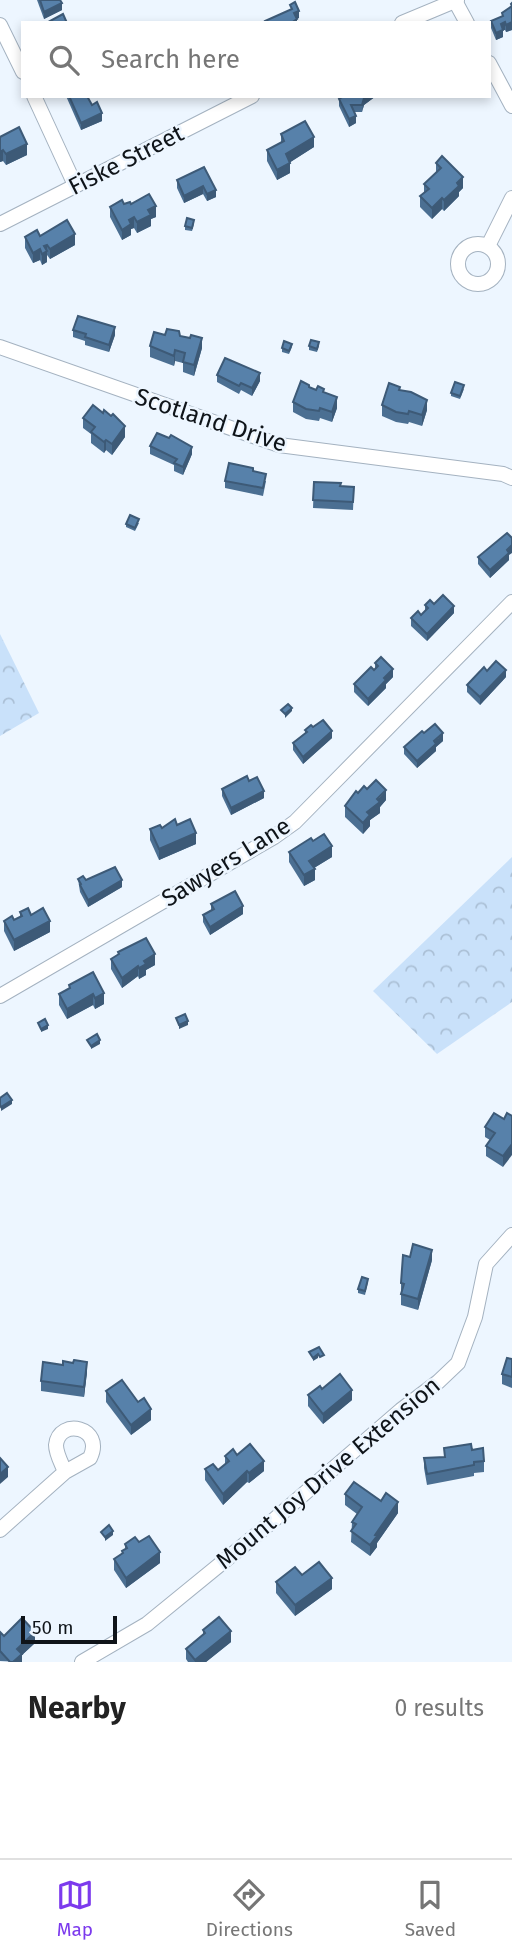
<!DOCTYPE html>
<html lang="en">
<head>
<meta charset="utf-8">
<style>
  body { margin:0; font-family:"Fira Sans",sans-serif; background:#f2f2f2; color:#222 }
  .scale { position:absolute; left:21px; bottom:18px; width:96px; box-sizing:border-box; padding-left:7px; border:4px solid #0f1419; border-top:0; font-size:19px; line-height:24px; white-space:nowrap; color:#0f1419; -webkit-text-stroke:5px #edf6ff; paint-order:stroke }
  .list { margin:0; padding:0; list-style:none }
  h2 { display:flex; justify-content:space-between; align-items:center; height:91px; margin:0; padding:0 28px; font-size:30px }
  h2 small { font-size:23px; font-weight:400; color:#767676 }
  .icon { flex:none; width:38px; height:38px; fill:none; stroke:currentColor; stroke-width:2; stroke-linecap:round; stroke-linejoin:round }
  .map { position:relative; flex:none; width:512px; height:1662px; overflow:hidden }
  .search { position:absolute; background:#fff; box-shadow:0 4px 10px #0003; left:21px; right:21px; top:21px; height:77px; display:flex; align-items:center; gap:18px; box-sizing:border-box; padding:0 24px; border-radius:0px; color:#767676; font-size:26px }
  .sheet { height:196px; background:#fff }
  nav { display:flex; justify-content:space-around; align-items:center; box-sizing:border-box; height:98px; border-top:2px solid #e0e0e0; background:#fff; font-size:19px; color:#767676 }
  nav a { display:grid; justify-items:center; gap:4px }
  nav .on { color:#7c3aed }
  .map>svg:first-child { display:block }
  .park { fill:url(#park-crowns) }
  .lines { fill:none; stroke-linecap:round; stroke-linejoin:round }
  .minor-casing { stroke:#a4b2c0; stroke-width:16 }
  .minor { stroke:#fff; stroke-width:14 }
  .wall { fill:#4b6f92 }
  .shaded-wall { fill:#3d5a77 }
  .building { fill:#5781aa; stroke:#3d5a77; stroke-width:2 }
  .labels { text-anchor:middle; stroke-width:5; stroke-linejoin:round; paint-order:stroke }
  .street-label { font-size:24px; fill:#0f1419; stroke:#edf6ff }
</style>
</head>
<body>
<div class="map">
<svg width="512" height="1662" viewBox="0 0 512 1662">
  <defs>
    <pattern id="park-crowns" width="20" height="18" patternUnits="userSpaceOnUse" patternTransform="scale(1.75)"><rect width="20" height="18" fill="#c9e1fa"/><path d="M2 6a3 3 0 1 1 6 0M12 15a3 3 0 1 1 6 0" fill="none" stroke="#abc0d6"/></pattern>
  </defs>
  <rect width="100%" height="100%" fill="#edf6ff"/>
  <g class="park">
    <polygon points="0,634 39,713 0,736"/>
    <polygon points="512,857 512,1002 437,1054 373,991"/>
  </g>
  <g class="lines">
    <g class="minor-casing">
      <g id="minor">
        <polyline points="455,1 467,23"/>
        <polyline points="402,23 457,0"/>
        <polyline points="0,25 23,72"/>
        <polyline points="489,63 512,106"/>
        <polyline points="34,96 75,185"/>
        <polyline points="0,224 252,96"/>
        <circle cx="478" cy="264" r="20"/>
        <polyline points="488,246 512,198"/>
        <polyline points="0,347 279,445 503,474 512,478"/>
        <polyline points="0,996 274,837 295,822 512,602"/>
        <path d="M 0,1530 L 65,1472 L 90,1458 C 105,1427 59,1417 56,1445 C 56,1454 62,1464 65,1472"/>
        <polyline points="82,1662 147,1624 261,1531 401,1410 438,1382 458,1363 475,1317 486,1264 512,1235"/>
      </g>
    </g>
    <use href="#minor" class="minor"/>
  </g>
  <g class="wall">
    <polygon points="37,0 60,0 62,10 44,19"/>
    <polygon points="512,3 512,30 506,32 505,30 503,30 503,37 496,40 491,28 491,21 502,17 502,13 511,7 511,4"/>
    <polygon points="66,96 87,96 102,121 81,130"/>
    <polygon points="376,96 364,105 362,112 355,112 356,123 349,127 339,106 339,99"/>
    <polygon points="281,134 314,147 290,162 290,173 277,180 267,161 267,150 281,143"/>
    <polygon points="0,137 27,155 6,165 3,161 0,162"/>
    <polygon points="436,163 463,188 459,192 459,196 444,211 442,209 432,219 420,207 420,196 424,193 424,184 436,173"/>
    <polygon points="204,167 216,197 207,201 203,194 184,203 177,188 177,180"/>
    <polygon points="131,204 156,217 151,219 151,226 137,233 134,228 131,229 131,235 122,240 110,217 110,207"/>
    <polygon points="194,224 192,231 185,230 185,226"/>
    <polygon points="40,236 75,245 50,259 47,255 47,262 42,265 40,260 33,263 25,248 25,237"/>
    <polygon points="73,330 115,335 109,352 85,345 85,341 73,337"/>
    <polygon points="165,335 180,336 202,348 194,376 183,372 183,363 175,361 174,366 150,357 150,346"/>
    <polygon points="309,346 319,346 317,352 309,350"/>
    <polygon points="292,347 289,354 282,352 282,348"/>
    <polygon points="217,375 260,381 252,396 241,390 239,394 217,382"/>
    <polygon points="309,387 324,392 337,408 332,422 320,418 319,421 306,419 293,412 293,402"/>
    <polygon points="464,389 460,399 451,396 451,393"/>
    <polygon points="400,391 427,410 422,426 409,422 408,424 396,422 382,416 382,405"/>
    <polygon points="83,418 125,437 112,455 106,450 104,453 91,443 91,434 83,428"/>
    <polygon points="150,446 192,454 183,475 174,471 174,465 150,454"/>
    <polygon points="225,481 266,481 263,496 225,488"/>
    <polygon points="314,482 340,486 354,487 353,510 313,508"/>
    <polygon points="139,523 135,531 126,527 126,524"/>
    <polygon points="509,555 509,560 490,578 478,564 478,557"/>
    <polygon points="434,604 454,613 427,641 411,626 411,618 421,615 425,611 425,605"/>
    <polygon points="375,663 393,677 386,684 386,688 368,706 354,692 354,684 374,670 375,669"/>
    <polygon points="506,677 480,705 467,692 467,685"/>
    <polygon points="313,727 332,738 303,764 293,750 293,743 305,734 305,730"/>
    <polygon points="424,733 443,741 436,747 436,751 417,768 404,754 404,747"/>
    <polygon points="249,781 264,798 231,815 222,796 222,789"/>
    <polygon points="358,793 386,800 380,807 380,813 370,820 370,826 363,834 345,817 345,806"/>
    <polygon points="177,825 196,844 159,860 150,840 150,829"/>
    <polygon points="313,841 332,857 314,868 315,880 304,886 289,862 289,852"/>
    <polygon points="78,879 86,880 122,887 88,907 80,892"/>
    <polygon points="211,904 243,914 210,935 203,922 203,915 211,910"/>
    <polygon points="20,912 31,915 50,932 14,951 4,931 4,921 14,920 20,917"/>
    <polygon points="118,952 155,965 146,970 146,975 139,979 138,976 122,988 111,969 111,959 118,955"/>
    <polygon points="93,972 104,1004 95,1009 93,1005 67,1019 59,1005 59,994 69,989 69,985"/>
    <polygon points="504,1119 503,1167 486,1156 486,1146 490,1140 485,1137 485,1127"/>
    <polygon points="432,1260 418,1310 401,1305 401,1283"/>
    <polygon points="368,1282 365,1295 358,1293 358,1289"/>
    <polygon points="512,1359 512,1388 502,1384 502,1374"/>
    <polygon points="73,1363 87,1372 84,1397 41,1391 41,1381 63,1365"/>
    <polygon points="322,1389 352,1400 323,1424 308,1406 308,1395"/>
    <polygon points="106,1391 138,1402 151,1420 131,1435 106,1402"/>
    <polygon points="444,1448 472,1450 484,1461 484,1472 474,1473 474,1476 427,1485 424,1468 424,1458 444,1457"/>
    <polygon points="237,1455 264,1471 249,1483 247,1482 223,1505 205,1480 205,1469 218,1470 225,1464 225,1456"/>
    <polygon points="345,1494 398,1513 377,1543 377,1547 370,1556 351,1542 352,1522 357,1514 345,1505"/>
    <polygon points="139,1542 160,1563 126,1588 114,1570 114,1559 122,1554 122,1551 125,1549 125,1544"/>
    <polygon points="302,1575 332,1589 295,1616 276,1593 276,1582"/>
    <polygon points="203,1630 231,1642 206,1662 188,1662 186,1659 186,1649 203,1635"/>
    <polygon points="0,1632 4,1636 35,1643 22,1655 22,1662 0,1661"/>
  </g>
  <g class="shaded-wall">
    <polygon points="62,3 62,10 44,19 44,12"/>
    <polygon points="299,11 299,18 297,19 297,23 291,23 294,13"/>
    <polygon points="505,22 505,30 503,30 503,37 496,40 496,33 501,24"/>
    <polygon points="512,22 512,30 506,32 506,25"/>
    <polygon points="366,96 376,96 364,105 362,112 364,98"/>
    <polygon points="102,113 102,121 81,130 81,123"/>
    <polygon points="356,116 356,123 349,127 349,119"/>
    <polygon points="314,137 314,147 286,165 290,163 290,173 277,180 277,170 286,154"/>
    <polygon points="27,144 27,155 6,165 6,154"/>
    <polygon points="3,150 3,161 0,162 0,152"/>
    <polygon points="463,177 463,188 459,192 459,196 444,211 444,200 457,183"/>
    <polygon points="203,186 203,194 184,203 184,196"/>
    <polygon points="216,190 216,197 207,201 207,194"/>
    <polygon points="442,198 442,209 432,219 432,208"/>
    <polygon points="156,206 156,217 151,219 151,226 137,233 137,222 148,210"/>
    <polygon points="134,217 134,228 131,229 131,235 122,240 122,230 129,220"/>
    <polygon points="75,234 75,245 50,259 50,249"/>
    <polygon points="47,245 47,262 42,265 42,254 44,246"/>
    <polygon points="40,249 40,260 33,263 33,253"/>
    <polygon points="115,327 115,335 109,352 109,345"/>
    <polygon points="202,338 202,348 194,376 194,365"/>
    <polygon points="175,350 175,361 174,366 174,356"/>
    <polygon points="260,373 260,381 252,396 252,388"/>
    <polygon points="337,397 337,408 332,422 332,412"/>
    <polygon points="427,400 427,410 422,426 422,415"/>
    <polygon points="125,426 125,437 112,455 112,444"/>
    <polygon points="106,440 106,450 104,453 104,442"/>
    <polygon points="192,447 192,454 183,475 183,467"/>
    <polygon points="512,545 512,553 509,555 509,560 490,578 490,570"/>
    <polygon points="454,606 454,613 427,641 427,634"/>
    <polygon points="393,669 393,677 386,684 386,688 368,706 368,699 384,678"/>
    <polygon points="506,670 506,677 480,705 480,697"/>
    <polygon points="292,708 292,711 285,718 285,714"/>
    <polygon points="332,731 332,738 303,764 303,757"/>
    <polygon points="443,733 443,741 436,747 436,751 417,768 417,761"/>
    <polygon points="386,790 386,800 380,807 380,813 370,820 370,826 363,834 363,823 367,812"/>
    <polygon points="264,791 264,798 231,815 231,808"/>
    <polygon points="196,833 196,844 159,860 159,849"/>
    <polygon points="332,846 332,857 309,871 309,861"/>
    <polygon points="315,869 315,880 304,886 304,875"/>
    <polygon points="122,880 122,887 88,907 88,900"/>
    <polygon points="243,906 243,914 210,935 210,927"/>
    <polygon points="50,921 50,932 14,951 14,940"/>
    <polygon points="155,954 155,965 146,970 146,975 139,979 139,968 144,961"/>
    <polygon points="138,966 138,976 122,988 122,978"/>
    <polygon points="104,993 104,1004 95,1009 95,998"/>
    <polygon points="93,994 93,1005 67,1019 67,1009"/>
    <polygon points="188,1021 188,1025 179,1029 179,1025"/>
    <polygon points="48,1025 48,1029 41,1032 41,1029"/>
    <polygon points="100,1040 100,1044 91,1049 91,1046"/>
    <polygon points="12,1100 12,1104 1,1111 1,1107"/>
    <polygon points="512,1144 512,1155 503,1167 503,1156"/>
    <polygon points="432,1250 432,1260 418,1310 418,1299"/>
    <polygon points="318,1354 318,1358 313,1361 313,1358"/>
    <polygon points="87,1362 87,1372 84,1397 84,1387"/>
    <polygon points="352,1390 352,1400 323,1424 323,1414"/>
    <polygon points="151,1409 151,1420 131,1435 131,1425"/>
    <polygon points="264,1461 264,1471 249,1483 249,1473"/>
    <polygon points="8,1467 8,1477 0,1484 0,1474"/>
    <polygon points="247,1471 247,1482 223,1505 223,1494"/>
    <polygon points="398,1502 398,1513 377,1543 377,1547 370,1556 370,1545 375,1535"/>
    <polygon points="113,1531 113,1535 105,1541 105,1537"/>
    <polygon points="160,1552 160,1563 126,1588 126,1578"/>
    <polygon points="332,1578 332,1589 295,1616 295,1605"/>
    <polygon points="231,1631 231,1642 206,1662 195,1662 195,1660"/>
    <polygon points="35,1632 35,1643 22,1655 22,1662 13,1662 17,1649"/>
  </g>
  <g class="building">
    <polygon points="40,0 60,0 62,3 44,12"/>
    <polygon points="295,2 299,11 294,13 297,19 291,23 266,23 265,21 292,9 290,5"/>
    <polygon points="512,3 512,22 506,25 505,22 501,24 503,30 496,33 491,21 503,16 502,13 512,6 511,4"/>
    <polygon points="63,14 67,23 48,23 48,22"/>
    <polygon points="69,96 87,96 92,105 97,102 102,113 81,123"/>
    <polygon points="344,96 366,96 364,98 362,105 351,105 356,116 349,119 339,99"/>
    <polygon points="305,121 314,137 286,154 290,163 277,170 267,150 284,141 281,134"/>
    <polygon points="19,127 27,144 6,154 3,150 0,152 0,137"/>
    <polygon points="442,156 463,177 457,183 459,186 444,200 442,198 432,208 420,196 429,189 424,184 441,168 436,163"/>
    <polygon points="204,167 216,190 207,194 203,186 184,196 177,180"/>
    <polygon points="149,194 156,206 148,210 151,215 137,222 134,217 129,220 131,224 122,230 110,207 122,200 124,204 130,202 131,204"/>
    <polygon points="187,218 194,220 192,228 185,226"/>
    <polygon points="67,220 75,234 50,249 47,245 44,246 47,251 42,254 40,249 33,253 25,237 37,230 40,236"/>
    <polygon points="78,316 115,327 109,345 85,337 86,334 73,330"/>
    <polygon points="167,329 179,331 180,336 190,338 191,335 202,338 194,365 183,362 185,353 175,350 174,356 150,346 154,332 165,335"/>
    <polygon points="311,340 319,342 317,349 309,346"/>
    <polygon points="284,341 292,344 289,351 282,348"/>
    <polygon points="225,358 260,373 252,388 241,383 239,386 217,375"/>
    <polygon points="301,381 309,385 309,387 316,390 318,386 324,389 323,392 337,397 332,412 320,408 319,411 306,409 293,402"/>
    <polygon points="455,382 464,385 460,396 451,393"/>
    <polygon points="389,383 400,387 399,390 411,392 427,400 422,415 409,411 408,414 396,412 382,405"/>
    <polygon points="93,405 103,413 104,410 111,416 113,414 125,426 112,444 106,440 104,442 91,432 95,427 83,418"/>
    <polygon points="157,433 169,438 171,435 192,447 183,467 174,463 177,459 150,446"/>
    <polygon points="229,463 253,468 253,471 266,474 263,488 225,481"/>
    <polygon points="314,482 341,483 340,486 354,487 353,502 313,500"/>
    <polygon points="130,515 139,519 135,528 126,524"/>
    <polygon points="507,533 512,538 512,545 507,550 509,553 490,570 478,557"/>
    <polygon points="443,595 454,606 427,634 411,618 418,611 421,615 428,608 425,605 430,600 434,604"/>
    <polygon points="381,657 393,669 384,678 386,680 368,699 354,684 371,667 374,670 378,666 375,663"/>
    <polygon points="496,661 506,670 480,697 467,685 484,667 487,671"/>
    <polygon points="288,704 292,708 285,714 281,710"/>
    <polygon points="323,720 332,731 303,757 293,743 307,732 305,730 311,725 313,727"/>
    <polygon points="435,724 443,733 434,741 436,744 417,761 404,747 422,731 424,733"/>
    <polygon points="247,776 249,781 257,777 264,791 231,808 222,789"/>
    <polygon points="376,780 386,790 377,799 380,802 367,812 370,815 363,823 345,806 356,791 358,793 364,786 367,789"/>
    <polygon points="175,819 177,825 190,819 196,833 159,849 150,829 160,825 162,828"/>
    <polygon points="324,834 332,846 309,861 315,869 304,875 289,852 311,838 313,841"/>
    <polygon points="115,867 122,880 88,900 80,885 81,884 78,879 83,876 86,880"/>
    <polygon points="235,891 243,906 210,927 203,915 214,909 211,904"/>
    <polygon points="28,908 31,915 43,908 50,921 14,940 4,921 12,916 14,920 22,916 20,912"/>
    <polygon points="146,938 155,954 144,961 146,964 139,968 138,966 122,978 111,959 119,954 118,952"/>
    <polygon points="93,972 104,993 95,998 93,994 67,1009 59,994 70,988 69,985"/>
    <polygon points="185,1014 188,1021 179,1025 176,1018"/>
    <polygon points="45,1019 48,1025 41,1029 38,1023"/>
    <polygon points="97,1034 100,1040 91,1046 87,1040"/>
    <polygon points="7,1093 12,1100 1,1107 0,1105 0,1098"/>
    <polygon points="494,1113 504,1119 507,1113 512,1116 512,1144 503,1156 486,1146 495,1133 485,1127"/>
    <polygon points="413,1244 432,1250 418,1299 401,1294 404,1284 401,1283 403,1255 410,1257"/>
    <polygon points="362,1277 368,1279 365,1291 358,1289"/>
    <polygon points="319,1347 324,1355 320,1357 318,1354 313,1358 309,1352"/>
    <polygon points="507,1358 512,1359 512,1377 502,1374"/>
    <polygon points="74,1360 87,1362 84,1387 41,1381 43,1362 63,1365 63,1361 73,1363"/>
    <polygon points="340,1374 352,1390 323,1414 308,1395 320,1386 322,1389"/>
    <polygon points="122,1380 138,1402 144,1398 151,1409 131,1425 106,1391"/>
    <polygon points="250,1444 264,1461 249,1473 247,1471 223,1494 205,1469 213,1464 218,1470 229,1461 225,1456 233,1449 237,1455"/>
    <polygon points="471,1444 472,1450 483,1448 484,1461 474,1462 474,1465 427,1474 424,1458 445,1457 444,1448"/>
    <polygon points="0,1458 8,1467 0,1474"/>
    <polygon points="354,1482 381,1501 386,1493 398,1502 375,1535 377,1536 370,1545 351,1531 356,1524 352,1522 362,1507 345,1494"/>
    <polygon points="109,1525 113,1531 105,1537 101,1532"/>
    <polygon points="149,1536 160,1552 126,1578 114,1559 123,1553 122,1551 127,1548 125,1544 135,1537 139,1542"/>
    <polygon points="319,1562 332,1578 295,1605 276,1582 295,1567 302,1575"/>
    <polygon points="219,1617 231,1631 195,1660 186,1649 205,1633 203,1630"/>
    <polygon points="22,1618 35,1632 17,1649 22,1654 13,1662 10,1662 0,1651 0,1632 4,1636"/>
  </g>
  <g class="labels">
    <g class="street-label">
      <text transform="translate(126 160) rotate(-27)" y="8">Fiske Street</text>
      <text transform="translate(211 420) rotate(18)" y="8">Scotland Drive</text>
      <text transform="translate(226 862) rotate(-32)" y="8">Sawyers Lane</text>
      <text transform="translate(328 1473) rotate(-40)" y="8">Mount Joy Drive Extension</text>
    </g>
  </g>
</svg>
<div class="scale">50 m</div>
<div class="search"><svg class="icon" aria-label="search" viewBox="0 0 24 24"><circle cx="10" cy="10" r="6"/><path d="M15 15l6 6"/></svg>Search here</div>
</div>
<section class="sheet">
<h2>Nearby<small>0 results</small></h2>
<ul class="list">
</ul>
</section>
<nav>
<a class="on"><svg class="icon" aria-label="map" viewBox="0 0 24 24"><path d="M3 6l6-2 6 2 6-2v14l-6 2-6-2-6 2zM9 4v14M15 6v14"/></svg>Map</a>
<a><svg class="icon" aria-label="directions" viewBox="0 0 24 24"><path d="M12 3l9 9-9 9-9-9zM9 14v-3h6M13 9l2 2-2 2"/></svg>Directions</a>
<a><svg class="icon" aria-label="saved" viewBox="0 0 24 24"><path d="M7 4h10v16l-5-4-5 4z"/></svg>Saved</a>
</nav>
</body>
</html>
